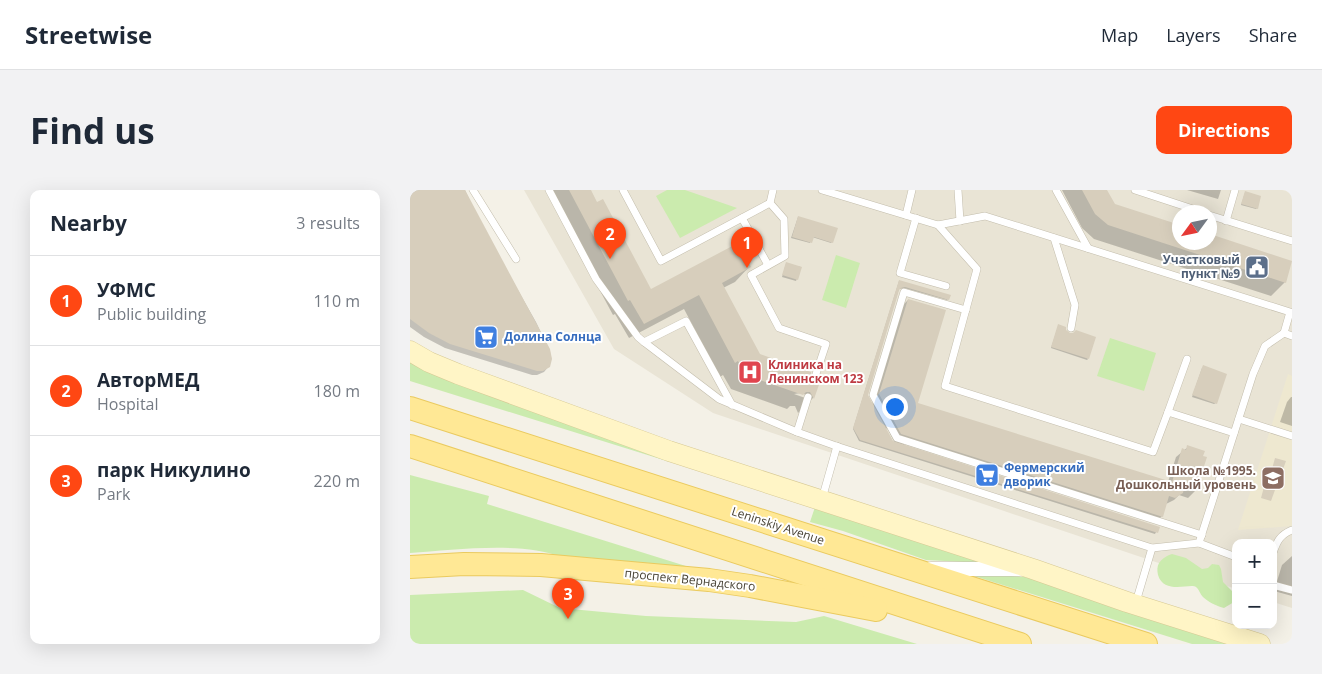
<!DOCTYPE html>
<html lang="en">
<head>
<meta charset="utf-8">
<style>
  body { margin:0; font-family:"Open Sans",sans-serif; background:#f2f2f3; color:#1f2937 }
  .controls { position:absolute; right:15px; bottom:15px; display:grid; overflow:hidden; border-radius:10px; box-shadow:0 5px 20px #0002 }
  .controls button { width:45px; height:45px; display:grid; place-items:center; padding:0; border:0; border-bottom:1px solid #e0e1e3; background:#fff; color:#1f2937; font:25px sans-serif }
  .compass { position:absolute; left:762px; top:15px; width:45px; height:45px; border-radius:50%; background:#fff; box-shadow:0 5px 20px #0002; rotate:237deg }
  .you { position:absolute; left:484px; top:216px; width:18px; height:18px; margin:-12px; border:4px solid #fff; border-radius:50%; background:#1a73e8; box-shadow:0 0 0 8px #1a73e833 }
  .badge { display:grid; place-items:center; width:32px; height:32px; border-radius:50%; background:#ff4713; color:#fff; font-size:16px; font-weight:700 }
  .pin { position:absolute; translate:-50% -41px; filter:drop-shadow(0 1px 2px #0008) }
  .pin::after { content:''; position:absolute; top:26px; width:18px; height:15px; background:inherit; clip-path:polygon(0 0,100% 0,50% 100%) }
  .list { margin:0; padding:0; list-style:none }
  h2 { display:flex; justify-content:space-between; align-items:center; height:65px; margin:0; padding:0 20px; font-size:21px }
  h2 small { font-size:16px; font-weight:400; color:#747a83 }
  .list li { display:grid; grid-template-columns:32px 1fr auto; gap:15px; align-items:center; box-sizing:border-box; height:90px; padding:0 20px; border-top:1px solid #e0e1e3 }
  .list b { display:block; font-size:19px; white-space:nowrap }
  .list p { margin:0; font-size:16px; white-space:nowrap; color:#747a83 }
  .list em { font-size:16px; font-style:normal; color:#747a83 }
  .map { position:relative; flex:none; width:882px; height:454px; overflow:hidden; border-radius:10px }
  header { display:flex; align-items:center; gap:30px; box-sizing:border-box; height:70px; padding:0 25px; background:#fff; border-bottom:1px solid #e0e1e3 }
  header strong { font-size:24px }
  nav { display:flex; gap:28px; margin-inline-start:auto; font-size:18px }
  .intro { display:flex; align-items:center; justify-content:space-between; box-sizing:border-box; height:120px; padding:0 30px }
  h1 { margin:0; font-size:35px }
  .button { padding:12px 22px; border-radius:10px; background:#ff4713; color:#fff; font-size:18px; font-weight:700 }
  main { display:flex; gap:30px; padding:0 30px }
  aside { flex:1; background:#fff; border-radius:10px; box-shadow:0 5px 20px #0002 }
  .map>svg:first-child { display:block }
  .residential { fill:#e9e4d5; fill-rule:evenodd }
  .education { fill:#eee8d0 }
  .green { fill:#cbebae }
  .shadow { fill:#0003; fill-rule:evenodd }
  .building { fill:#d7cebc }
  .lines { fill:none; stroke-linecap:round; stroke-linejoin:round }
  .service-casing { stroke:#c3bdac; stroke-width:8 }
  .minor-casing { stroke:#c3bdac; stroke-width:15 }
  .secondary-casing { stroke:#d7c994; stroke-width:21 }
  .primary-casing { stroke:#eaca5f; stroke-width:24 }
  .service { stroke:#fff; stroke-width:7 }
  .minor { stroke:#fff; stroke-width:14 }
  .secondary { stroke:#fff5c6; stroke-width:20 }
  .primary { stroke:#ffe895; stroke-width:22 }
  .labels { text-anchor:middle; stroke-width:4; stroke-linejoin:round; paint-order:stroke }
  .service-label { font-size:12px; font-weight:bold; fill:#4e5e75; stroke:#fff; text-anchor:end }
  .shop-label { font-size:12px; font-weight:bold; fill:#366cbe; stroke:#fff; text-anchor:start }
  .health-label { font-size:12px; font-weight:bold; fill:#be3a42; stroke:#fff; text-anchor:start }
  .education-label { font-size:12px; font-weight:bold; fill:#785e54; stroke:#fff; text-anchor:end }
  .street-label { font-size:12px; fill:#484235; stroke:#fff }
</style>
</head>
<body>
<header>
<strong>Streetwise</strong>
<nav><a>Map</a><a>Layers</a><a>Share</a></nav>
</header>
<div class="intro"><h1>Find us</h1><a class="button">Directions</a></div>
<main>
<aside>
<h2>Nearby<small>3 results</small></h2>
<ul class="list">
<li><span class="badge">1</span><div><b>УФМС</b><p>Public building</p></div><em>110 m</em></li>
<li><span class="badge">2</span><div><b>АвторМЕД</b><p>Hospital</p></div><em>180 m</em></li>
<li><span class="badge">3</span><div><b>парк Никулино</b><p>Park</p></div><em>220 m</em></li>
</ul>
</aside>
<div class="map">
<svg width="882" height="454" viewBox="0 0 882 454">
  <rect width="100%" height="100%" fill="#f4f1e7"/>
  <path class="residential" d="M 114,0 L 882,0 L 882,418 L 863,412 L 863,353 L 826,353 L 826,399 L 303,223 L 204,159 ZM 769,22 L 799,22 L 799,52 L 769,52 Z"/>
  <polygon class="education" points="878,184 882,186 882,336 828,340"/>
  <g class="green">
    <polygon points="257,0 275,0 327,18 270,48 246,6"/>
    <polygon points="426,65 450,73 436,118 412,110"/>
    <polygon points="700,148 746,163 734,201 687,186"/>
    <polygon points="0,172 45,192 263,268 260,272 0,191"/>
    <path d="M 0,285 L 79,306 L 77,314 L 279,377 L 152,367 C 109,351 45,360 0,363 Z"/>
    <polygon points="406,314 591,374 516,370 433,341 400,332"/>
    <path d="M 762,364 L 776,368 L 792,379 L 798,378 L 802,374 L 809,375 L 811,379 L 813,392 L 823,402 L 825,407 L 824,412 L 814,418 C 807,416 798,412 793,407 C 790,404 789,399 786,397 C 780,393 754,405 748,385 C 747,380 747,377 749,373 C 753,368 756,366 762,364 Z"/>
    <polygon points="564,383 615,387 834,454 782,454 564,386"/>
    <polygon points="113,400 150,418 236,426 386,432 414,426 507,454 0,454 0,405"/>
  </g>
  <g class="shadow">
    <polygon points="0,0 55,0 75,42 126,132 139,159 139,176 134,182 127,185 122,185 35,158 14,147 0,137"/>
    <path d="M 136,0 L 179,0 L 240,101 L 339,77 L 325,92 L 313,98 L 349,165 L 400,186 L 403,190 L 409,189 L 403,208 L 388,223 L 385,216 L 380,216 L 377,219 L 321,199 L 313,185 L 310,187 L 274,119 L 219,148 L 205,124 L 203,125 ZM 391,203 L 399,206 L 398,209 L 384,204 Z"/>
    <polygon points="652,0 696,0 704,15 769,52 799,52 799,46 881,72 875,92 861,106 684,49 672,38"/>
    <polygon points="777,0 811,0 808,9"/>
    <polygon points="835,3 847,18 846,19 831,15"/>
    <polygon points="388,27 422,52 421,53 402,47 400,53 381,48"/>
    <polygon points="376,74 391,77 386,91 372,87"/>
    <path d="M 489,91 L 538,109 L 537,110 L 494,98 L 489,99 L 456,205 L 462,215 L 491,117 L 498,110 L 506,214 L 758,292 L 766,267 L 778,257 L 785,301 L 778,308 L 769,305 L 764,310 L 756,314 L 752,326 L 745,333 L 494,254 L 494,256 L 748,338 L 745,344 L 449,251 L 443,239 ZM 477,238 L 485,253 L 482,252 L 475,240 Z"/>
    <polygon points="648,137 655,141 678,169 677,170 641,158"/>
    <polygon points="792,178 806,213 804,214 782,207"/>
    <polygon points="881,207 882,207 882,236 870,232 877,212"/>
    <polygon points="882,366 882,406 864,401 872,375"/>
  </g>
  <g class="building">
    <polygon points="0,0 55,0 140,159 142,169 140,177 133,181 127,181 40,154 19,143 0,129"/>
    <polygon points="159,0 181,0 187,12 193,9 241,99 328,53 341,77 312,93 350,164 401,182 401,186 404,189 408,189 412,186 404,209 400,202 396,202 393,205 335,185 328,171 325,173 289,105 234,134 220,110 218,111"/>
    <polygon points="672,0 697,0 705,14 770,35 770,52 800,52 800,44 882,71 876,93 698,35 685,24"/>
    <polygon points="835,1 851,6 848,19 831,14"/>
    <polygon points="388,26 428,38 423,53 404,47 402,53 382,47"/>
    <polygon points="376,72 392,77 388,90 372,85"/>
    <polygon points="489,90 541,105 539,110 495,97 491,98 489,100 458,205 483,251 750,337 748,343 450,250 443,238"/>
    <polygon points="498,109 536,120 508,213 762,292 772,258 776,260 777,255 795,261 793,266 797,267 786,301 774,298 773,303 765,308 759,306 753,327 491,244 469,204"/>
    <polygon points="648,134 656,137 656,140 660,143 663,143 666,140 686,147 679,169 641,157"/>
    <polygon points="793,175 817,184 807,214 782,205"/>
    <polygon points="865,268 876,271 872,282 862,279"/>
    <polygon points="854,297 865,300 861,311 851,308"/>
  </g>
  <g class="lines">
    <g class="service-casing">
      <g id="service">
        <polyline points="63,0 106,69"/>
        <polyline points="139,0 186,89 228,147 234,152 309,209 387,242 426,256 742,358 789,353 843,184 855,156 874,143"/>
        <polyline points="213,0 251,71 360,13"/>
        <polyline points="363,0 360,13 374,29 375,66 341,85 369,138 416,154 406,184"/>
        <polyline points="412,0 528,35 575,26 880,122 874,143 882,146"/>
        <polyline points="548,0 550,31"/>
        <polyline points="646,0 678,58"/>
        <polyline points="725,0 792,22"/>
        <polyline points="496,25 502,0"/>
        <polyline points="799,25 882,51"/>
        <polyline points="332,28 358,75"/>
        <polyline points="506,28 490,83 536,96"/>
        <polyline points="816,31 825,0"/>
        <polyline points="528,35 567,79 535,196 743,262 758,222 824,243"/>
        <polyline points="644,48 665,115 661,138"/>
        <polyline points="556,120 494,102 463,205 487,248 792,345"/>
        <polyline points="234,152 276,131 322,215"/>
        <polyline points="758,222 777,169"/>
        <polyline points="829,229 882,246"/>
        <polyline points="387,242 398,207"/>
        <polyline points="412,309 427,256"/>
        <polyline points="789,353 826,367"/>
        <path d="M 863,363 C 867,351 870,345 882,340"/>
        <polyline points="863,395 882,400"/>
        <polyline points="726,412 742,358"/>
      </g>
    </g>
    <g class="minor-casing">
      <polyline id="minor" points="521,379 609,379"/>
    </g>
    <g class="secondary-casing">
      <polyline id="secondary" points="0,161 19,172 48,184 259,261 623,379 717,412 850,454"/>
    </g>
    <g class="primary-casing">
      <g id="primary">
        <polyline points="0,218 736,454"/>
        <polyline points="0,256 610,454"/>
        <polyline points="0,377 54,374 131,375 299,390 340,396 466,420"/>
      </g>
    </g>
    <use href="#service" class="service"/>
    <use href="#minor" class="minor"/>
    <use href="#secondary" class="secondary"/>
    <use href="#primary" class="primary"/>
  </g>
  <defs>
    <g id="civic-square" transform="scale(1.25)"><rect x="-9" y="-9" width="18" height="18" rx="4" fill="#5c6f8a" stroke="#fff"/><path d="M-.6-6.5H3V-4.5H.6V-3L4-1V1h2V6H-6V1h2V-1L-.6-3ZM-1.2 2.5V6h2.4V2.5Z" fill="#fff"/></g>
    <g id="supermarket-square" transform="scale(1.25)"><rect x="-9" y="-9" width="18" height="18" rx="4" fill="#3f7fe0" stroke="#fff"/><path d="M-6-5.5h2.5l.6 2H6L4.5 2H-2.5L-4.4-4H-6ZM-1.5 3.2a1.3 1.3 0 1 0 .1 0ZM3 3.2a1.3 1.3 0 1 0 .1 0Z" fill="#fff"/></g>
    <g id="hospital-square" transform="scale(1.25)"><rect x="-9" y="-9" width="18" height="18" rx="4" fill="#e0444e" stroke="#fff"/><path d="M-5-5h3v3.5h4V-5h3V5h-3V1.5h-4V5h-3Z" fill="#fff"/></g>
    <g id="school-square" transform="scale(1.25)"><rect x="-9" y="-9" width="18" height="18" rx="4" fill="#8d6e63" stroke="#fff"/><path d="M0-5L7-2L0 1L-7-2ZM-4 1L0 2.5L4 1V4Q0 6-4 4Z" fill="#fff"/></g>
  </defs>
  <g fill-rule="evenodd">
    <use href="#civic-square" x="847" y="77"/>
    <use href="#supermarket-square" x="76" y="147"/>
    <use href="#hospital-square" x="340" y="182"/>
    <use href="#supermarket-square" x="577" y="285"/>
    <use href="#school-square" x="863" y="288"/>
  </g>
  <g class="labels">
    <g class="service-label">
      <text x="830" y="74">Участковый<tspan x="830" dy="14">пункт №9</tspan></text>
    </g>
    <g class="shop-label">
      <text x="94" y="151">Долина Солнца</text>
      <text x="594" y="282">Фермерский<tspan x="594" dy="14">дворик</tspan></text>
    </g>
    <g class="health-label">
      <text x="358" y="179">Клиника на<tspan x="358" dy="14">Ленинском 123</tspan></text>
    </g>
    <g class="education-label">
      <text x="846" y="285">Школа №1995.<tspan x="846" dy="14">Дошкольный уровень</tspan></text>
    </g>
    <g class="street-label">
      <text transform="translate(368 336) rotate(18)" y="4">Leninskiy Avenue</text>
      <text transform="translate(280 390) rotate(6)" y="4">проспект Вернадского</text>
    </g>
  </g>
</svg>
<div class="controls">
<button>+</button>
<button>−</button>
</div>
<svg class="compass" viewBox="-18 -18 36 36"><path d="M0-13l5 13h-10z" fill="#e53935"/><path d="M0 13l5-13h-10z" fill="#747a83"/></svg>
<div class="you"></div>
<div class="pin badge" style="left:337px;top:78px">1</div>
<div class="pin badge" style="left:200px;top:69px">2</div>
<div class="pin badge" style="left:158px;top:429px">3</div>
</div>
</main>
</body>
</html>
